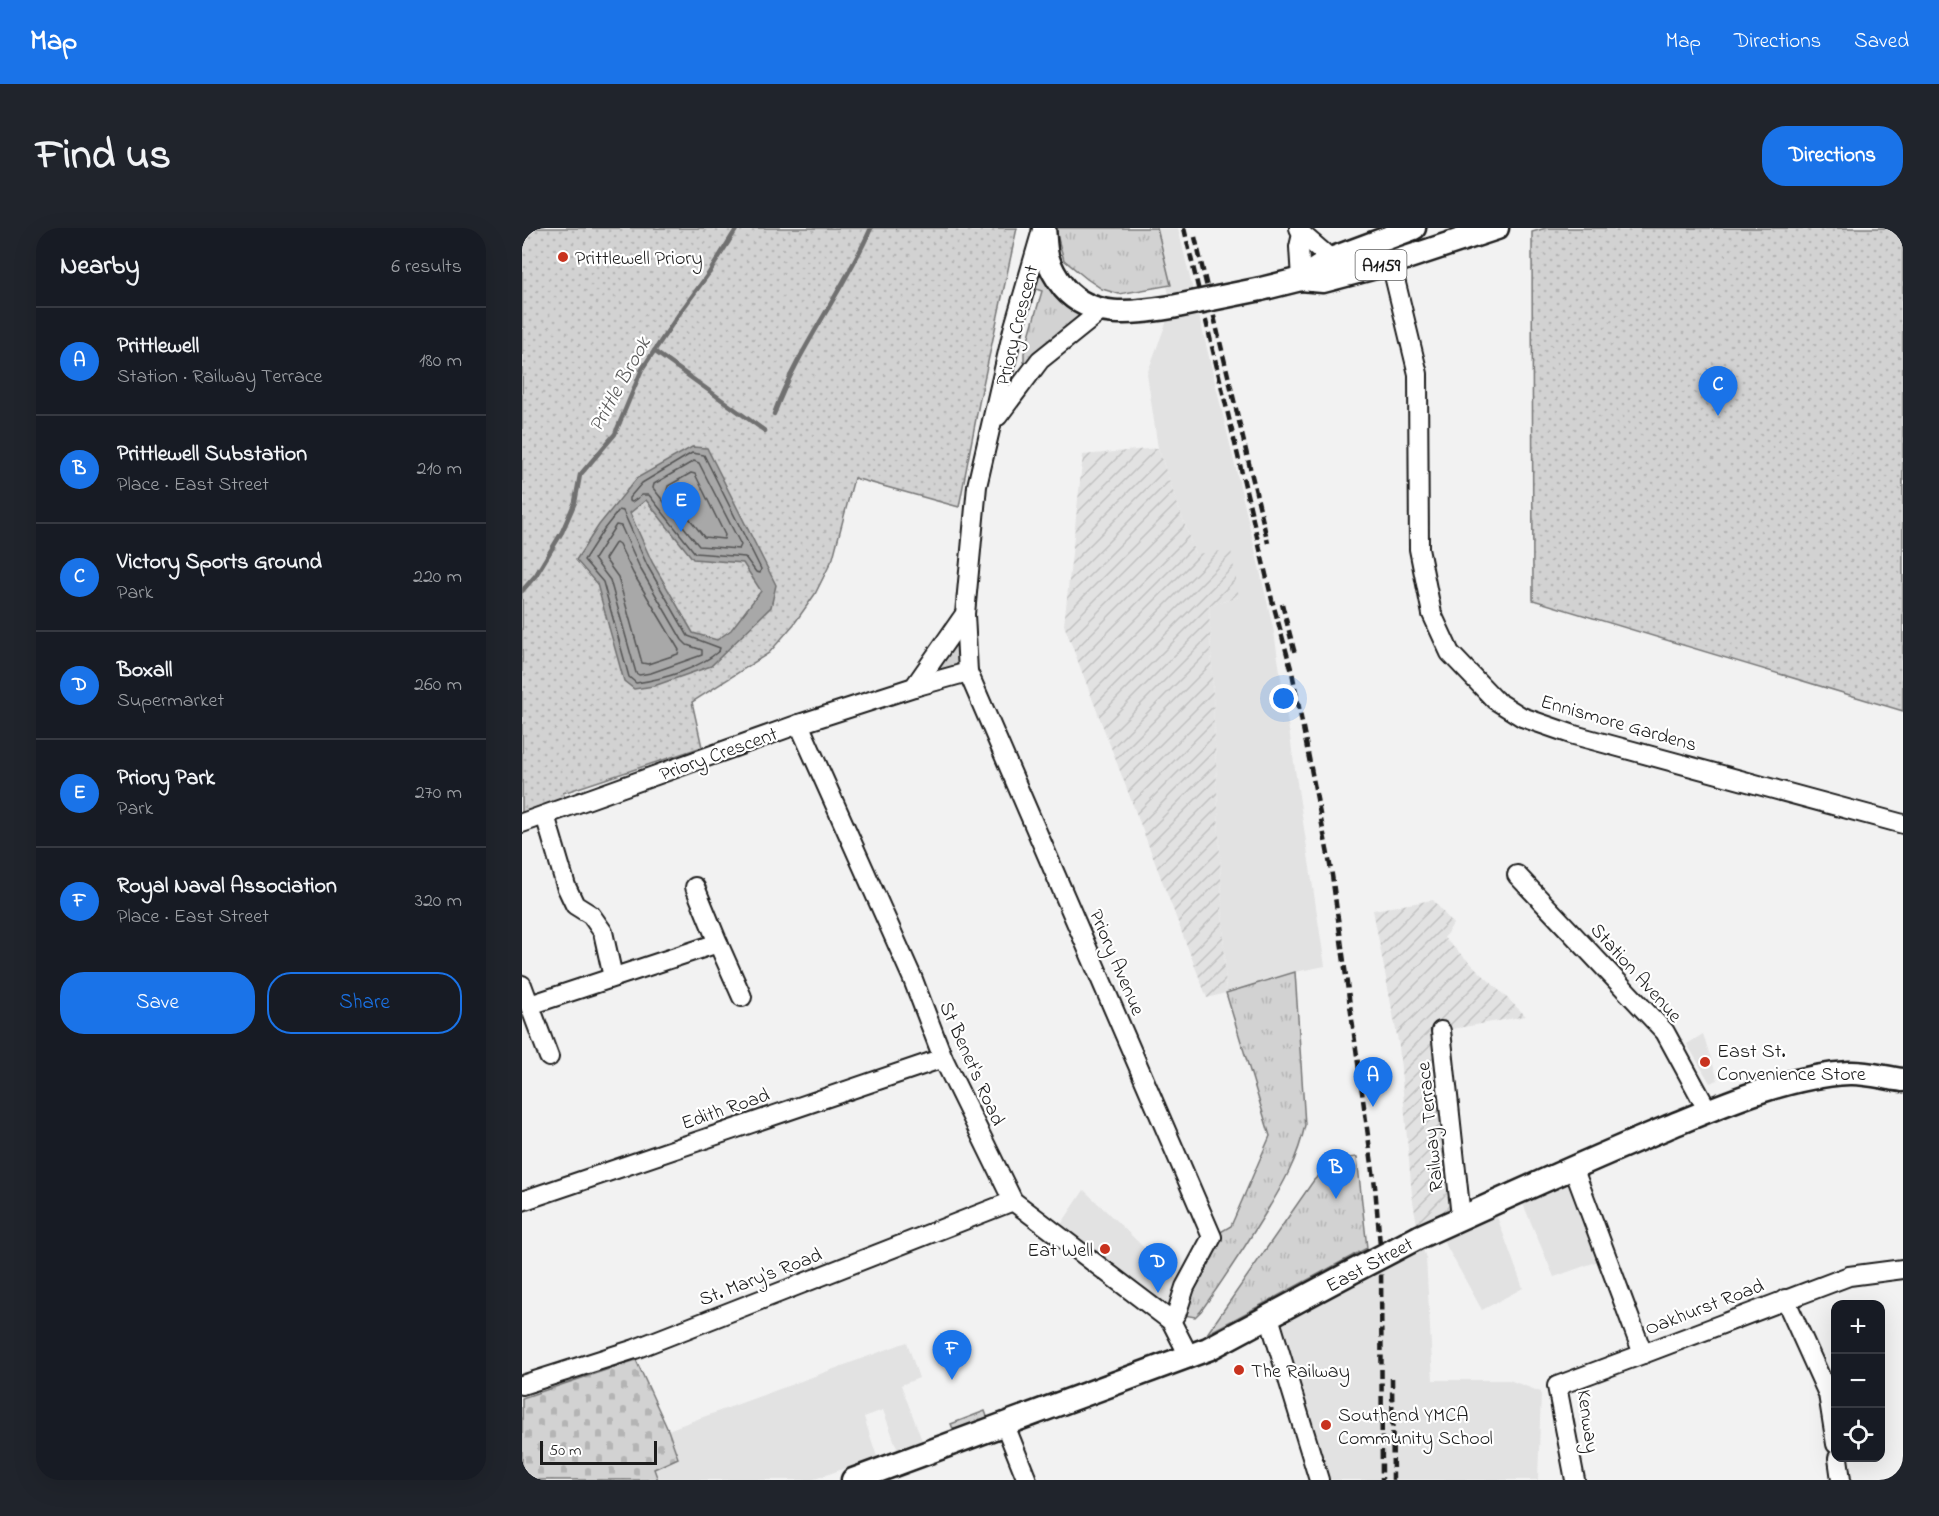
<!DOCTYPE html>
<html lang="en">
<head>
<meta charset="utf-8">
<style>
  body { margin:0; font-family:"Indie Flower",sans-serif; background:#20242c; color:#f1f3f6 }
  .controls { position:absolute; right:18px; bottom:18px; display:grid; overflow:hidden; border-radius:12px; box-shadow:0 6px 24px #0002 }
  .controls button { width:54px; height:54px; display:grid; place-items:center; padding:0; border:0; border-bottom:2px solid #363941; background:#171b24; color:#f1f3f6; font:30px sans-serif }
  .scale { position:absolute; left:18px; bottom:15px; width:117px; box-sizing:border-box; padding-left:6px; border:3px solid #1c1c1c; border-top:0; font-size:16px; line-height:21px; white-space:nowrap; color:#1c1c1c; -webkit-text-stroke:4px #fff; paint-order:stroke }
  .you { position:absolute; left:762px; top:471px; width:21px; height:21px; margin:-15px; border:4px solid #fff; border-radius:50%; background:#1a73e8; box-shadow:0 0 0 9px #1a73e833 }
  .badge { display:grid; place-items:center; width:39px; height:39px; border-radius:50%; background:#1a73e8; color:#fff; font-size:20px; font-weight:700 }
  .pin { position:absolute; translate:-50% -50px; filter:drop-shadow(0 2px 3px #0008) }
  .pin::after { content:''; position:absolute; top:32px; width:21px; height:18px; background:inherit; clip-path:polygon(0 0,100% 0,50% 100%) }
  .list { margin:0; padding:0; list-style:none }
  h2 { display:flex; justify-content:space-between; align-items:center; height:78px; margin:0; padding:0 24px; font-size:26px }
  h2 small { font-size:20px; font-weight:400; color:#9ea1a6 }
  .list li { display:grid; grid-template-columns:39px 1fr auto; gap:18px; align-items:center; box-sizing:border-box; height:108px; padding:0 24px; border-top:2px solid #363941 }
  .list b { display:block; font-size:22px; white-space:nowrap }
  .list p { margin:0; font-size:20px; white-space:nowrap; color:#9ea1a6 }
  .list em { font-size:20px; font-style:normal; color:#9ea1a6 }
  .actions { display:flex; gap:12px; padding:18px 24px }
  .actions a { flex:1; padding:14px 0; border:2px solid #1a73e8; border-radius:24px; text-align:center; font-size:21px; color:#1a73e8 }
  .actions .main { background:#1a73e8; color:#fff }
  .icon { flex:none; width:33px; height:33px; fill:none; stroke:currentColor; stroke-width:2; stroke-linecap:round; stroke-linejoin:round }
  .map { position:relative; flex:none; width:1381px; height:1252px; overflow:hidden; border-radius:24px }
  header { display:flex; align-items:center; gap:36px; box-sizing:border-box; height:84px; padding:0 30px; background:#1a73e8; color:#fff }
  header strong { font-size:28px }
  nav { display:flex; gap:33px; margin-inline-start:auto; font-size:21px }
  .intro { display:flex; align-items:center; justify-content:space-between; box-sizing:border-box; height:144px; padding:0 36px }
  h1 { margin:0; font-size:42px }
  .button { padding:15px 27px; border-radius:24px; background:#1a73e8; color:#fff; font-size:21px; font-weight:700 }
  main { display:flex; gap:36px; padding:0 36px }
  aside { flex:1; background:#171b24; border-radius:24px; box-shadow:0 6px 24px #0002 }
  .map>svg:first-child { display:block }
  .built { fill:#e2e2e2 }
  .industrial { fill:url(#industrial-furrows) }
  .grass { fill:url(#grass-tufts); stroke:#777; stroke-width:1.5 }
  .cemetery { fill:url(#cemetery-stones); stroke:#777; stroke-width:1.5 }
  .park { fill:url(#park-dots); stroke:#777; stroke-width:1.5 }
  .water { fill:#a8a8a8; stroke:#707070; stroke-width:1.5; fill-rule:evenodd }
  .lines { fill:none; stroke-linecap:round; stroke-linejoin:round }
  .shore { stroke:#545454; stroke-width:1.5 }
  .stream { stroke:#707070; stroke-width:4.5 }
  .minor-casing { stroke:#1c1c1c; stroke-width:22 }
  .major-casing { stroke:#1c1c1c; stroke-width:27 }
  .minor { stroke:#fff; stroke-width:18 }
  .major { stroke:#fff; stroke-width:22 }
  .rail { stroke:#1c1c1c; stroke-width:4.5; stroke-dasharray:9 4.5; stroke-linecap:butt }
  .major-bridge-casing { stroke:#1c1c1c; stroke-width:27; stroke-linecap:butt }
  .major-bridge { stroke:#fff; stroke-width:22 }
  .poi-dot { fill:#c8321e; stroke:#fff; stroke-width:2 }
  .labels { text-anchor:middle; stroke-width:4.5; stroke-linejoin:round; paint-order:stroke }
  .shield { fill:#fff; stroke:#606060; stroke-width:1.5 }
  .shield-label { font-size:18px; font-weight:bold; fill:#1c1c1c }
  .poi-label { font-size:20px; fill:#1c1c1c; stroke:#fff; text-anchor:start }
  .street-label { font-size:20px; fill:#1c1c1c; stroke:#fff }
  .water-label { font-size:21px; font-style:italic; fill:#5b5b5b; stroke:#fff }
</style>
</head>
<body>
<header>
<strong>Map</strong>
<nav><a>Map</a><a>Directions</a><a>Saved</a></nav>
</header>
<div class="intro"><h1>Find us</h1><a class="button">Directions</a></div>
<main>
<aside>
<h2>Nearby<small>6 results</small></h2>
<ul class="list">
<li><span class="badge">A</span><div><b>Prittlewell</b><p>Station · Railway Terrace</p></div><em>180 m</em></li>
<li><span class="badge">B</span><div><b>Prittlewell Substation</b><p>Place · East Street</p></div><em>210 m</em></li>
<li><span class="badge">C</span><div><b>Victory Sports Ground</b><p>Park</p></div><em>220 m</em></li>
<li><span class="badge">D</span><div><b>Boxall</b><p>Supermarket</p></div><em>260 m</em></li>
<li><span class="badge">E</span><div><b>Priory Park</b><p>Park</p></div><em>270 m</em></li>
<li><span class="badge">F</span><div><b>Royal Naval Association</b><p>Place · East Street</p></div><em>320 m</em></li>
</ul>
<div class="actions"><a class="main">Save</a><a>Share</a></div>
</aside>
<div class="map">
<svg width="1381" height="1252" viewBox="0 0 1381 1252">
  <defs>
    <pattern id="industrial-furrows" width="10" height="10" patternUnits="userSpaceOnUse" patternTransform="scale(1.5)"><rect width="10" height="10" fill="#e2e2e2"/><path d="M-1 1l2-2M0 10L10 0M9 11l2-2" fill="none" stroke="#c1c1c1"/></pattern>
    <pattern id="grass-tufts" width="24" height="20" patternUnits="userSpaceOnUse" patternTransform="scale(1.5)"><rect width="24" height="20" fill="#d2d2d2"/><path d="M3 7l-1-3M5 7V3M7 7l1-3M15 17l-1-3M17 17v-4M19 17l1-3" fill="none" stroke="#b4b4b4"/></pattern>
    <pattern id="cemetery-stones" width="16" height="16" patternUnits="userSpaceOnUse" patternTransform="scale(1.5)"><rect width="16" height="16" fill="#d2d2d2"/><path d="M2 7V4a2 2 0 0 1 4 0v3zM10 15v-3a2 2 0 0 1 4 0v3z" fill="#b4b4b4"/></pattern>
    <pattern id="park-dots" width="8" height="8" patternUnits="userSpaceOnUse" patternTransform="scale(1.5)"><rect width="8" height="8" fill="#d2d2d2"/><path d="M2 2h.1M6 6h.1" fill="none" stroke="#b4b4b4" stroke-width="1.8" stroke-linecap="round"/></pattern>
  </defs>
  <rect width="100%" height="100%" fill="#f2f2f2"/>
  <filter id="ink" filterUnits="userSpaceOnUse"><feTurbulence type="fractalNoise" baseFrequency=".0167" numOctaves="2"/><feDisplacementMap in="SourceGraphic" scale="12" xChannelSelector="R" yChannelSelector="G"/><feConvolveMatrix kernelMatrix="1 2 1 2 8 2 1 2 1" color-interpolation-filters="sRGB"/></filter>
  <g filter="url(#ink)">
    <g class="built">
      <polygon points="631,0 656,0 728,300 752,404 803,738 773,744 704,765 687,378 717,369 673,326 636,220 625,146 650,79"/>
      <polygon points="1181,806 1196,852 1188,855 1165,816"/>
      <polygon points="1051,939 1085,1030 1032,1049 996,964"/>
      <polygon points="562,962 663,1059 649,1093 534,1004"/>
      <polygon points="970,975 1001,1060 960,1082 915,1001"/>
      <polygon points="897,1009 904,1030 911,1152 987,1152 1019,1164 1016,1252 797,1252 747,1089"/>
      <polygon points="385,1114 397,1150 379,1157 401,1215 376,1223 361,1182 342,1189 356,1232 346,1236 335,1236 290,1252 136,1252 132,1241 156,1230 146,1202"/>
    </g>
    <g class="industrial">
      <polygon points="636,220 673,326 709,322 717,369 687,378 704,765 685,770 542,397 561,227"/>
      <polygon points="911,672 931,696 922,710 1004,788 919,803 939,989 897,1009 890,967 877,818 851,682"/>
    </g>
    <g class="grass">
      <polygon points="533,0 635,0 649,57 597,66 580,61 565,51 542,32"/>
      <polygon points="515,24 563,87 506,136 502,134 502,125 520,63 508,59"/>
      <polygon points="443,386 446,444 392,459"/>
      <path d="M 773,744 L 783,897 C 776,930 761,957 743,986 C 723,1019 702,1051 679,1083 L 673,1089 L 662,1087 L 690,1009 L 709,998 L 748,908 L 704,765 Z"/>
      <polygon points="835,929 845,1020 685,1106 792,952 815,931"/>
      <polygon points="463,1183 466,1191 432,1203 429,1196"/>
    </g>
    <polygon class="cemetery" points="114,1132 146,1202 156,1230 132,1241 136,1252 0,1252 0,1170"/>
    <g class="park">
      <polygon points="0,0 495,0 457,175 437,279 332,250 311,330 293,366 272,396 247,425 170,474 180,519 41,565 44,572 0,588"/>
      <polygon points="1024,0 1363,0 1381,2 1381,483 1011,372 1010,4"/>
    </g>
    <path class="water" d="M 170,219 L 185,220 L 254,357 L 249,379 L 189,438 L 132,458 L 112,461 L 102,453 L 75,356 L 54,332 L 77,297 L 115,250 ZM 124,272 L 171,331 L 221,335 L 239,363 L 209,402 L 195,412 L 171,405 L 130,334 L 108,285 Z"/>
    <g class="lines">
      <g class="shore">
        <polygon points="170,225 182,227 239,341 238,345 234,344 223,329 173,325 127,267 120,267 110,274 107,273 107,270 120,255"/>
        <polygon points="172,233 177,235 219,317 217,321 177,318 131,260 132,256"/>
        <polygon points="169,245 173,246 203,307 202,311 182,309 145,262 146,258"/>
        <path d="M 97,282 L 101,283 L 125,337 L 166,408 L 198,420 L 197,423 C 176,441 142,451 114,455 L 107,449 L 81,354 L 62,332 L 82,301 Z"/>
        <polygon points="94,297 99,298 118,340 160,412 165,417 180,422 180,427 129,445 117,447 114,445 88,352 72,331"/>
        <polygon points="94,314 97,316 111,345 157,422 156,426 126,436 120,435 96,349 83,331"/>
      </g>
      <g class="stream">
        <polyline points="132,123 243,203"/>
        <path d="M 252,186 C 276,120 321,64 349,0"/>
        <polyline points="0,363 14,347 40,304 53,274 58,247 93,206 120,141 157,86 187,45 215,0"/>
      </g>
      <g class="minor-casing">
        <g id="minor">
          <polyline points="777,0 780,6 809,31"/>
          <polyline points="869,35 896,146 897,321 910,386 928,425 973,472 1000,489 1052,507 1381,596"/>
          <polyline points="779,51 777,19 780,6"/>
          <polyline points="476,188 518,132 579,83"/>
          <polyline points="443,386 446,444 690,1009 663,1059 655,1084 649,1093"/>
          <polyline points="392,459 446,444"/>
          <polyline points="277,496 390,749 421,830 491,973 649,1093 667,1128"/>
          <polyline points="23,587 44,658 53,677 69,687 81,704 91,749"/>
          <polyline points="0,595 277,496 392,459 443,386 455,258 491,102 520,2"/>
          <polyline points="995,647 1143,804 1186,883"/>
          <polyline points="196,715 220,769"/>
          <polyline points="0,757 27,829"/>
          <polyline points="8,777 196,715 173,659"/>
          <polyline points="919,803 939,989"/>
          <polyline points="1051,939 1121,1126 1327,1048 1381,1041"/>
          <polyline points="0,973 421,830"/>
          <polyline points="1263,1071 1306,1166 1314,1216"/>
          <polyline points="747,1089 797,1252"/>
          <polyline points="0,1157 113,1121 491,973"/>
          <polyline points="483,1197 505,1252"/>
          <polyline points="1316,1230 1319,1252"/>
          <polyline points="1053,1252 1035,1158 1121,1126"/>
        </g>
      </g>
      <g class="major-casing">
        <g id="major">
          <path d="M 522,0 C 523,9 523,19 525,28 C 528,39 535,51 542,60 C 570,92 612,85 650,79"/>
          <polyline points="779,51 809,31 892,0"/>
          <polyline points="739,61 779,51 801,53 869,35 975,0"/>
          <path d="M 897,1009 C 979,972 1061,934 1144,900 C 1200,877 1265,848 1327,845 C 1345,844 1363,850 1381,852"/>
          <polyline points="331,1252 686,1121 826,1046"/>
        </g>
      </g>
      <use href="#minor" class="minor"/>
      <use href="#major" class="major"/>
      <g class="rail">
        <polyline points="662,0 750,372 770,444 810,647 853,958 859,1029 860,1252"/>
        <polyline points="673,9 746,315"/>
        <polyline points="760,376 773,426"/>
        <polyline points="870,1150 871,1252"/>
      </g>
      <g class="major-bridge-casing">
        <g id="major-bridge">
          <polyline points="650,79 739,61"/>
          <polyline points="826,1046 897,1009"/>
        </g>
      </g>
      <use href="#major-bridge" class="major-bridge"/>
    </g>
  </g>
  <g class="poi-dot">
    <circle cx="41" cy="29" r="6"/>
    <circle cx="1183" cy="834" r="6"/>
    <circle cx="583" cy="1021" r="6"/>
    <circle cx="717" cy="1142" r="6"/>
    <circle cx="804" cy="1197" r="6"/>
  </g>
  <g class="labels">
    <rect class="shield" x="833.5" y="22" width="51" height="30" rx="4.5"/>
    <g class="shield-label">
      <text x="859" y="43">A1159</text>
    </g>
    <g class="poi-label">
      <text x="53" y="36">Prittlewell Priory</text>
      <text x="1195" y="829">East St.<tspan x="1195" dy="23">Convenience Store</tspan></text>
      <text x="571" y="1028" text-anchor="end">Eat Well</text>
      <text x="729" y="1149">The Railway</text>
      <text x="816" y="1193">Southend YMCA<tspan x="816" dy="23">Community School</tspan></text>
    </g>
    <g class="street-label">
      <text transform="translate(494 97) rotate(-76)" y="7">Priory Crescent</text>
      <text transform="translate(1097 494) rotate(16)" y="7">Ennismore Gardens</text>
      <text transform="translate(196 525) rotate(-20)" y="7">Priory Crescent</text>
      <text transform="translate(596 734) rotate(67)" y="7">Priory Avenue</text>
      <text transform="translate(1115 744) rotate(48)" y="7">Station Avenue</text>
      <text transform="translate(451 835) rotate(66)" y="7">St Benet's Road</text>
      <text transform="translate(203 880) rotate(-19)" y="7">Edith Road</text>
      <text transform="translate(907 899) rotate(-96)" y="7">Railway Terrace</text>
      <text transform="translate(847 1036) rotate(-28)" y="7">East Street</text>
      <text transform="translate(238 1048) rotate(-21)" y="7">St. Mary's Road</text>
      <text transform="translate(1182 1078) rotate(-21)" y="7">Oakhurst Road</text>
      <text transform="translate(1067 1193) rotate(82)" y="7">Kenway</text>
    </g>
    <g class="water-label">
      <text transform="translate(97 156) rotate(-61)" y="7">Prittle Brook</text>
    </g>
  </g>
</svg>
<div class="controls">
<button>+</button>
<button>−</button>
<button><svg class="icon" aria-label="locate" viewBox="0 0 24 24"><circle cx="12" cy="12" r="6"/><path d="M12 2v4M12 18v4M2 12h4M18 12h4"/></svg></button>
</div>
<div class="scale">50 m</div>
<div class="you"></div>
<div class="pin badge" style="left:851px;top:879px">A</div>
<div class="pin badge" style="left:814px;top:971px">B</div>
<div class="pin badge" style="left:1196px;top:188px">C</div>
<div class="pin badge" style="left:636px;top:1065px">D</div>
<div class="pin badge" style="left:159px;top:304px">E</div>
<div class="pin badge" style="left:430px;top:1152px">F</div>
</div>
</main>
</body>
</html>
